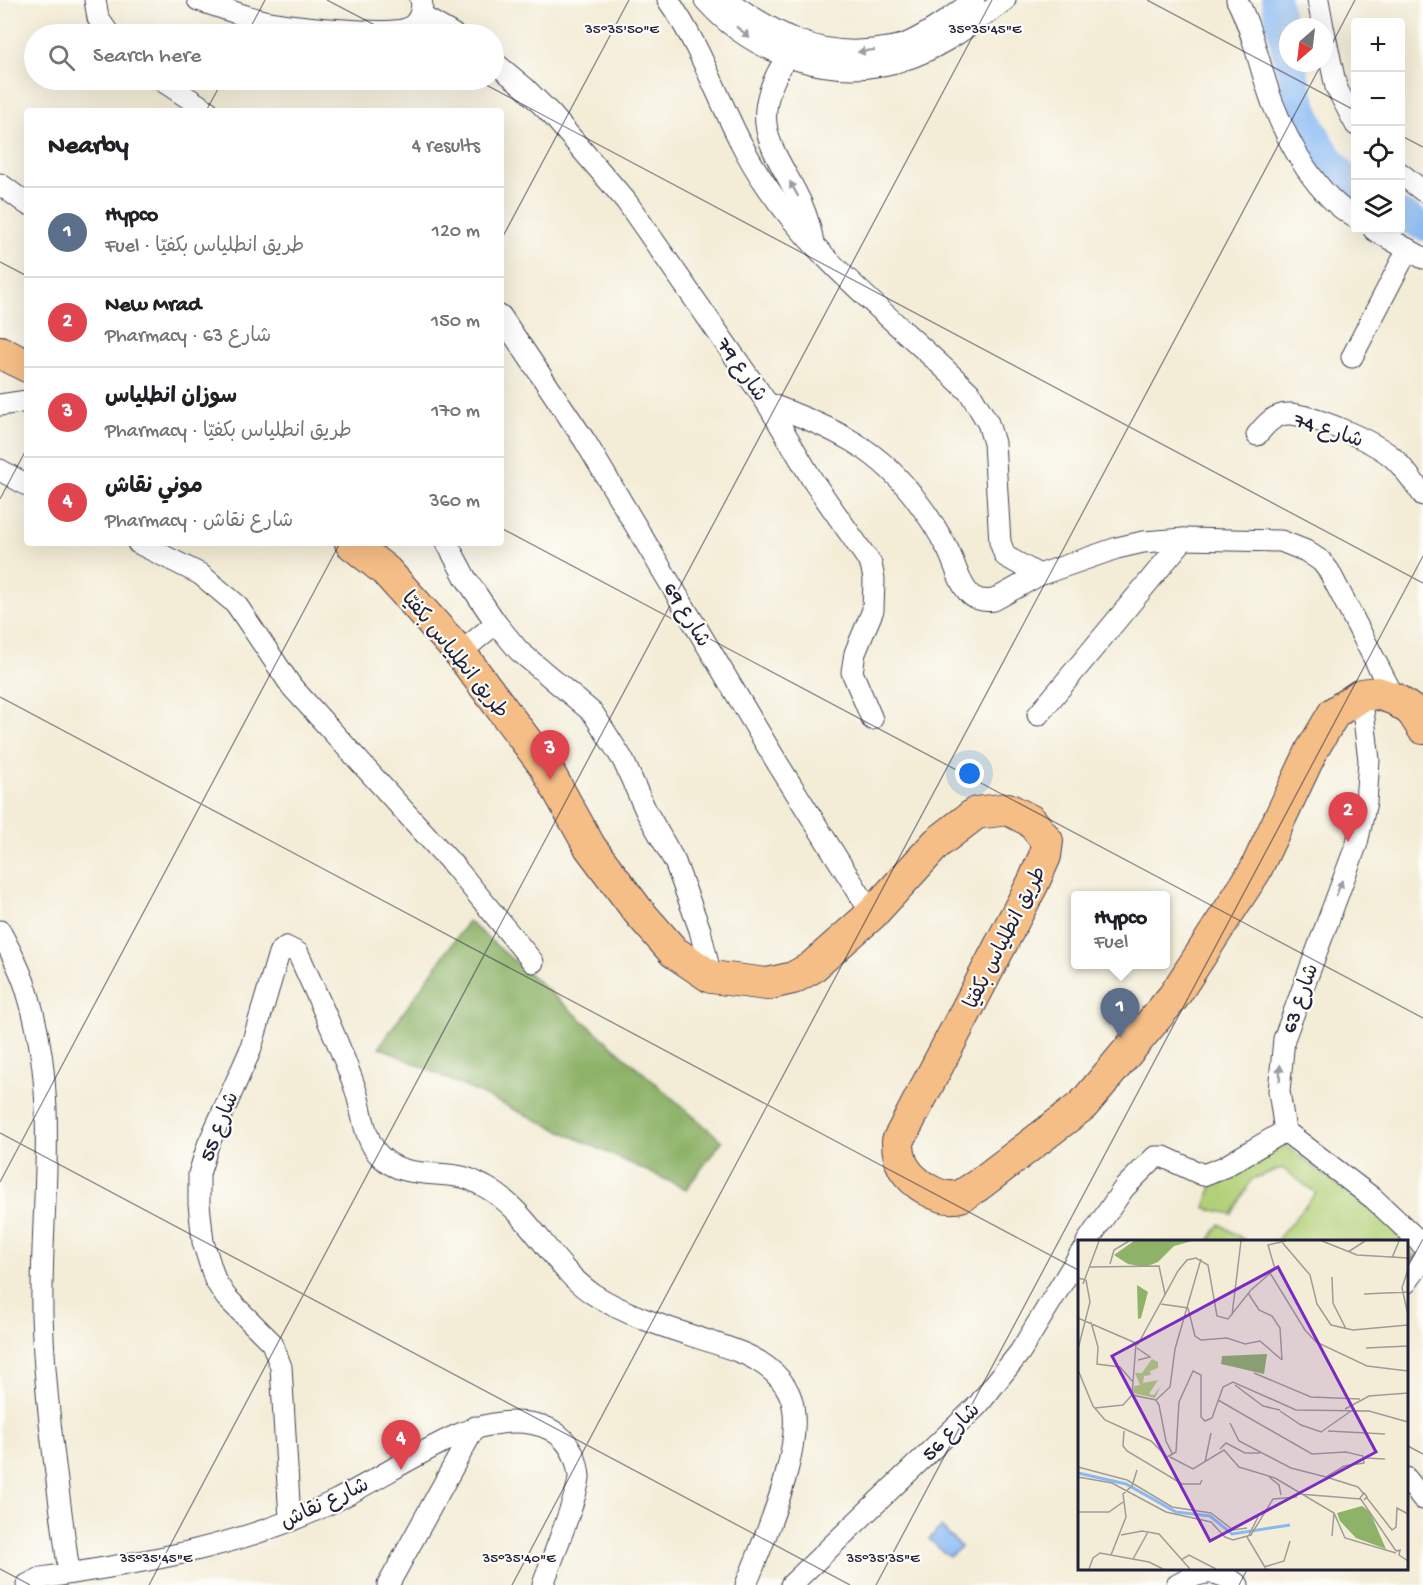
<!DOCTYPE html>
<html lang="en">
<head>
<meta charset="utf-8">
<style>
  body { margin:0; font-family:"Gochi Hand","Playpen Sans Arabic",sans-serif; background:#f6f6f6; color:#202124 }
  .controls { position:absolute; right:18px; top:18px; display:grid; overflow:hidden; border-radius:6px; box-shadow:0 6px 24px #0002 }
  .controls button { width:54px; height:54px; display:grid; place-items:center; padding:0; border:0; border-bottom:2px solid #e0e0e0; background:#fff; color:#202124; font:30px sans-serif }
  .compass { position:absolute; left:1279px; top:18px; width:54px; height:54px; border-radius:50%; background:#fff; box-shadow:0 6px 24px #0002; rotate:208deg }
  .you { position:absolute; left:970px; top:774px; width:21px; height:21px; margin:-15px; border:4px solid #fff; border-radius:50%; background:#1a73e8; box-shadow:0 0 0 9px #1a73e833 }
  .badge { display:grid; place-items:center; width:39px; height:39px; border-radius:50%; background:#1a73e8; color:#fff; font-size:20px; font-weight:700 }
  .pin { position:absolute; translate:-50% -50px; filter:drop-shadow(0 2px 3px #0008) }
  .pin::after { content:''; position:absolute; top:32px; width:21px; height:18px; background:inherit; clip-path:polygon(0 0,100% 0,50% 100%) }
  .popup { position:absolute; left:1071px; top:891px; width:99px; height:78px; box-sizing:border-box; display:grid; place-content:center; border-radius:6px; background:#fff; filter:drop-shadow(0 2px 4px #0005); font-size:20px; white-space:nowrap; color:#757577 }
  .popup b { font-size:22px; color:#202124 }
  .popup::after { content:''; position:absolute; left:50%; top:100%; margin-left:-12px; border:12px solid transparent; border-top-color:#fff }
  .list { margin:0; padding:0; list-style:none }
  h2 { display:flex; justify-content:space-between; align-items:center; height:78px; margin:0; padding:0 24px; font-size:26px }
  h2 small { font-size:20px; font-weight:400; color:#757577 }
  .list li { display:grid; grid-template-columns:39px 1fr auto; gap:18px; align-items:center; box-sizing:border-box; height:90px; padding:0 24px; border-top:2px solid #e0e0e0 }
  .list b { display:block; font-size:22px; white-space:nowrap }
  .list p { margin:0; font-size:20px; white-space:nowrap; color:#757577 }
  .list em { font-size:20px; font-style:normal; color:#757577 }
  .icon { flex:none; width:33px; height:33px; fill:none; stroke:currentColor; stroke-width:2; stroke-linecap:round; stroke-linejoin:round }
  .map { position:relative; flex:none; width:1423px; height:1585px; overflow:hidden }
  .search { position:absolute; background:#fff; box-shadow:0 6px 24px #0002; left:24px; top:24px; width:480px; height:66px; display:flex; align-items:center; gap:15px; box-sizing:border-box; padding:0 21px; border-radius:33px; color:#757577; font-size:22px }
  .panel { position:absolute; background:#fff; box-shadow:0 6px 24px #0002; left:24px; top:108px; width:480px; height:438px; border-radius:6px }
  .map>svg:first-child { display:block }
  .green { fill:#b2d077; stroke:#6a7959; stroke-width:1.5 }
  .forest { fill:#8db268; stroke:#586a52; stroke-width:1.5 }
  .water { fill:#88b9f4; stroke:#556e98; stroke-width:1.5 }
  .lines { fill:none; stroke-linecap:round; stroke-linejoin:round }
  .river { stroke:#88b9f4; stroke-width:30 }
  .minor-casing { stroke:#414052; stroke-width:23 }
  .highway-casing { stroke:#414052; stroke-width:34 }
  .minor { stroke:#fff; stroke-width:21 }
  .highway { stroke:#f6be87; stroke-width:32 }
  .oneway { fill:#9c9ca7 }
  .ticks { fill:none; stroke:#22223b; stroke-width:1.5; stroke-opacity:0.45 }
  .labels { text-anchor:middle; stroke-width:4.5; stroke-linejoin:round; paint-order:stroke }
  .street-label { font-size:21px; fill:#22223b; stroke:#fdfcf7 }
  .inset-river { fill:none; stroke:#88b9f4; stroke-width:3 }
  .inset-road { fill:none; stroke:#9f9b98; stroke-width:1.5 }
  .view { fill:#7b2cbf; fill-opacity:0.15; stroke:#7b2cbf; stroke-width:3 }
  .inset-edge { fill:none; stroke:#22223b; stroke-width:3 }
  .ticks-label { font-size:15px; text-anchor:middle; fill:#22223b; stroke:#fdfcf7; stroke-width:4.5; stroke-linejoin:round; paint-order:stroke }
</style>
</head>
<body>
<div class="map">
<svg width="1423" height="1585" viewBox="0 0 1423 1585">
  <rect width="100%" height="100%" fill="#fdfcf7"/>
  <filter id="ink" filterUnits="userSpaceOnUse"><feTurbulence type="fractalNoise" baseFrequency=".0167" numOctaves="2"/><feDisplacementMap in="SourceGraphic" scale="12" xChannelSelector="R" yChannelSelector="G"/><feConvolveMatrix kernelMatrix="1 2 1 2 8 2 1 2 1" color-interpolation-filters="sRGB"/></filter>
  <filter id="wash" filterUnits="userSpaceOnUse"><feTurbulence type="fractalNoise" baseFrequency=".008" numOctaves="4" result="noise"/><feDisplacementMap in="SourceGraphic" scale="24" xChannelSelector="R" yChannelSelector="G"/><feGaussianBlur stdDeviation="1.35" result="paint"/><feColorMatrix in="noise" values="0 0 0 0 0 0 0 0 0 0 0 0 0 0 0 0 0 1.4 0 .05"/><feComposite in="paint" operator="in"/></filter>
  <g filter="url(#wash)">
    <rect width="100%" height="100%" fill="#f3ecd6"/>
    <g class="green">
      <polygon points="1285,1145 1405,1236 1414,1258 1407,1268 1406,1242 1276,1241 1316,1193 1282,1168 1252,1179 1232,1214 1205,1208 1215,1176"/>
      <polygon points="1220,1224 1246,1241 1209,1241"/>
    </g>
    <polygon class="forest" points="468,921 722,1141 686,1189 379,1047"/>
    <polygon class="water" points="941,1527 961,1547 949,1557 929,1539"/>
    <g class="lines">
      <g class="river">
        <polyline points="1276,0 1288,57"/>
        <path d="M 1290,63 C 1304,119 1314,146 1356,189"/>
        <polyline points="1400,214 1423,226"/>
      </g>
    </g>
  </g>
  <g filter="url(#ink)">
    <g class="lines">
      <g class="minor-casing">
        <g id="minor">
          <polyline points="95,0 98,18 109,34"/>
          <path d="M 198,0 C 220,7 242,16 264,21 C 290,26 383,36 406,29 C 417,26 424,11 421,0"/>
          <path d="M 668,0 C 709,58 726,128 766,185 C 819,264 903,326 970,393 L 988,423 L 994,443 L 1000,542 L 1005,556 L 1039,575 L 1117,548 L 1143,542 L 1184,539 L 1281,541 L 1306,551 L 1321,561 L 1329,571 L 1395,699"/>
          <path d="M 705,0 C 756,58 839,84 912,57 C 946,44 976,21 1005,0"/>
          <path d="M 727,0 C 772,32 815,57 872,50 C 884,48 897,48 908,43 C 932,32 953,16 974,0"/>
          <path d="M 1237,0 C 1254,33 1260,70 1273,104 C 1289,145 1317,196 1356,218"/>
          <polyline points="1318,0 1323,27"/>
          <polyline points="420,15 453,34"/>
          <polyline points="1324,31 1336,87 1356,125"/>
          <path d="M 787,57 C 731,142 801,164 813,243"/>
          <polyline points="494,62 524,87 552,115 626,201 767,403 813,481 871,564 874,579 873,610 855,653 852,672 872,719"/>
          <polyline points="161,80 208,111"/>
          <polyline points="1400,173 1423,191"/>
          <polyline points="0,184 27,204"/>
          <polyline points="1374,230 1423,258"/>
          <polyline points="501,316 585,441 778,764 872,914"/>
          <polyline points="1352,357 1408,249"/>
          <path d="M 767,403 C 831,428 879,446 920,505 C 930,518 939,533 947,548 C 955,562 959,586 972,596 C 979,601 987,601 994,600 L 1039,575"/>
          <polyline points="0,405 27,401"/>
          <path d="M 1257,435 C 1265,425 1275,413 1290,414 C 1315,416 1371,440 1391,456 C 1404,467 1413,481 1423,495"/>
          <polyline points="0,470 27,485"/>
          <polyline points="138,543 200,574 236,604 292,687 455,867 533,962"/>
          <polyline points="447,543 465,577 496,623"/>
          <polyline points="460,653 496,623 519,651 593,713 623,760 646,811 675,862 700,930 711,977"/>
          <polyline points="1361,695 1369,760 1366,802 1357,843 1284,1039 1279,1091 1285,1131 1374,1199 1423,1245"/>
          <polyline points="1038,715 1184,539"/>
          <path d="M 0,931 C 11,952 23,975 29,998 C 60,1102 40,1209 42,1315 C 45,1402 58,1488 69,1573"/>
          <polyline points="1087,1242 1124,1188 1155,1157 1164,1157 1203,1175 1224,1167 1285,1131"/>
          <polyline points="1406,1283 1423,1260"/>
          <polyline points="1406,1478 1423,1499"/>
          <path d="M 290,1519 L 281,1367 L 272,1343 L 226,1297 L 215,1280 L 203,1242 L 199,1204 L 199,1174 L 208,1145 L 250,1051 L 279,953 L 286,947 L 298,953 C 318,998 339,1042 355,1088 C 362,1108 364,1141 380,1156 C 404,1180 440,1170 466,1178 C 473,1180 481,1185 487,1188 C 531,1213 551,1266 593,1294 C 637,1322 689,1333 737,1351 C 757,1358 780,1373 789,1393 C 810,1438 764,1539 746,1585"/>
          <path d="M 27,1585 L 41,1578 C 141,1563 243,1547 335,1501 C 376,1480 414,1455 455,1436 C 501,1415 572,1410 579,1476 C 580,1490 549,1566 543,1585"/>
          <polyline points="388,1585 475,1427"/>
          <polyline points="791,1585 978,1405 1020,1352 1080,1254"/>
          <path d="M 1177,1585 C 1200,1571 1216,1567 1238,1585"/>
        </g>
      </g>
      <g class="highway-casing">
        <g id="highway">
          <polyline points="0,352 27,366"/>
          <path d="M 351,543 L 386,571 L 460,653 L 545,766 L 590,847 L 638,911 L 674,952 L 711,977 L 767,984 L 793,978 L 811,968 L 872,914 L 937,843 L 976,813 L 1008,809 L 1031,821 L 1047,841 L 1045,856 L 1033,883 L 898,1141 C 898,1151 899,1159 904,1168 C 914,1184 941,1202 960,1196 C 966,1194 971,1189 977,1186 L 1083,1105 L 1174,996 L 1255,871 L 1312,750 L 1334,713 L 1361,695 L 1377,693 L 1395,699 L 1412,711 L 1423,728"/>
        </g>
      </g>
      <use href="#minor" class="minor"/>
      <use href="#highway" class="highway"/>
    </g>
    <defs><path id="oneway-solid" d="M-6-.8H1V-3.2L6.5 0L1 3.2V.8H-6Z" transform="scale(1.5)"/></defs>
    <g class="oneway">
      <use href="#oneway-solid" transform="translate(743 32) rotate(38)"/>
      <use href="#oneway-solid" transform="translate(866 51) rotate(173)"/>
      <use href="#oneway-solid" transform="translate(794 189) rotate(-119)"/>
      <use href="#oneway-solid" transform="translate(1339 888) rotate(-69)"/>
      <use href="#oneway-solid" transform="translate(1280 1073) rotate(-88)"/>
    </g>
  </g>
  <path class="ticks" d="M 327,0 L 392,34M 1147,0 L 1356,111M 247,34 L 265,0M 1324,59 L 1355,0M 477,80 L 1423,583M 206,111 L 223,80M 1400,135 L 1423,147M 501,240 L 629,0M 0,262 L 27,276M 0,499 L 27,448M 501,528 L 1423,1018M 0,697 L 1080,1271M 0,1133 L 850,1585M 0,1182 L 340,543M 1406,1270 L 1423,1239M 1406,1445 L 1423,1454M 0,1569 L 30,1585M 149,1585 L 992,0M 512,1585 L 1322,63M 876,1585 L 1423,556M 1239,1585 L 1248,1568"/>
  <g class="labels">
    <g class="street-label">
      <text transform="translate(743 369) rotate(55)" y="7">شارع 79</text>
      <text transform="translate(1329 429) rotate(18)" y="7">شارع 74</text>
      <text transform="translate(688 614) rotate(59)" y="7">شارع 69</text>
      <text transform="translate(456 654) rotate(51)" y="7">طريق انطلياس بكفيّا</text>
      <text transform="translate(1004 937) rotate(-63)" y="7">طريق انطلياس بكفيّا</text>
      <text transform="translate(1299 998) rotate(-70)" y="7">شارع 63</text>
      <text transform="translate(218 1126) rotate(-68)" y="7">شارع 55</text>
      <text transform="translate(950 1431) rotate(-45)" y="7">شارع 56</text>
      <text transform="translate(324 1502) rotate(-25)" y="7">شارع نقاش</text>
    </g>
  </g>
  <g transform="translate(1078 1240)">
    <rect width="330" height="330" fill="#f3ecd6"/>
    <path d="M 74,119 L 80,122 L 80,128 L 72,131 L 73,135 L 66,136 L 65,143 L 80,140 L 71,154 L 76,155 L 83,146 L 77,158 L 55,153 L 56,146 L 62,145 L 57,133 L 64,133 Z" fill="#b2d077"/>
    <path d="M 56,1 L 114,1 L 96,6 L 80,22 L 67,27 L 50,24 L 36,15 ZM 59,45 L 70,52 L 63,78 L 60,79 ZM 189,114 L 186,134 L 143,124 L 144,116 ZM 284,266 L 292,272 L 308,309 L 278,298 L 262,281 L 259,273 Z" fill="#8db268"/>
    <path class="inset-river" d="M 0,233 L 48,244 L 98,272 L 132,276 L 154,294 L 212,285"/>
    <path class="inset-road" d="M 203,1 L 232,35 L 239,64 L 253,85 L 275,90 L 330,85M 244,1 L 279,15 L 330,18M 270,12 L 287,1M 314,18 L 321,1M 32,24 L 36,10 L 51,1M 12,27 L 81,26 L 87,54M 330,29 L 324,48 L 330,75M 192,33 L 227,90 L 238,102 L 289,126 L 330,131M 254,37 L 255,63 L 268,89M 0,38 L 8,40 L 12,62 L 0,109M 5,44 L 21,1M 170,53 L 181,70 L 194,76 L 202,88 L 204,120M 286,54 L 330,52M 83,64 L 110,68 L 117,96 L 123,100 L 149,98 L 167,104 L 182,101 L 204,120M 154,75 L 163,1M 0,78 L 60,104 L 100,31 L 109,20 L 118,18 L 130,25 L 139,76 L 150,79 L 173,50 L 197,29 L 190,5 L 208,1M 13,82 L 20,107 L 19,124 L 42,127 L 55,142M 59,108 L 72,117 L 60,120M 288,108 L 330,106M 0,130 L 15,166 L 27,180 L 73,201 L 89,217 L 98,212 L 101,162 L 115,131 L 123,135 L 123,177 L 127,181 L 134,178 L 145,147 L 155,142 L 218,170 L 291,171 L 330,182M 176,133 L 233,157 L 282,159M 157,145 L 185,166 L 202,170M 54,155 L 78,160 L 81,165 L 88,201 L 95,215M 78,160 L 92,147 L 97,109 L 123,19M 140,160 L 234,214 L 268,212 L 285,216 L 286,223 L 266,226 L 248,237 L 280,247 L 285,253M 17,168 L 45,165 L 54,155 L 58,104M 267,169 L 291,156 L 330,153M 202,171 L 223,185 L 243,192 L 273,171M 152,183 L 161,201 L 213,228 L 248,237M 46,191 L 45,206 L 49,211 L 104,244 L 122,244 L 124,240M 250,191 L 307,194M 142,209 L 148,203 L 167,213 L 182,213M 92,217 L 115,229 L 146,210 L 161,227 L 197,238 L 256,273 L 267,298 L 318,313M 287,218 L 307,219M 127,222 L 133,193M 0,227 L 49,240 L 94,267 L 133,273 L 155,290 L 169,288M 0,237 L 34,243 L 88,272 L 133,282 L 147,297 L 155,300 L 173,295 L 195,259 L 219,257M 191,237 L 201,245 L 203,255M 221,254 L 283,259M 289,258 L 314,290 L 318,287 L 319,268 L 330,274M 286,260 L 289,257 L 286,253 L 282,258 L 318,311M 0,272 L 31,272 L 45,262M 43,295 L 64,291 L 81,294 L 112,329M 171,295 L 180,277M 254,296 L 256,273M 169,297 L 188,329M 318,311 L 322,310 L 321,315 L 330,321M 33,315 L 48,277 L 45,254 L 54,246 L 59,230M 55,319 L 70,292M 103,320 L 111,315 L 138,329M 186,327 L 206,321 L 212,301M 11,329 L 15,318 L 22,313 L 71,322 L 85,329"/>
    <path class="view" d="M 200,27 L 298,212 L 132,301 L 34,116 Z"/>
    <rect width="330" height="330" class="inset-edge"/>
  </g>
  <g class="ticks-label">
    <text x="622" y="33">35°35'50"E</text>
    <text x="985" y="33">35°35'45"E</text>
    <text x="156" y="1562">35°35'45"E</text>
    <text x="519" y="1562">35°35'40"E</text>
    <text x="883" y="1562">35°35'35"E</text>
  </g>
</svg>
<div class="controls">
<button>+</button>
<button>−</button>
<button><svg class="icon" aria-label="locate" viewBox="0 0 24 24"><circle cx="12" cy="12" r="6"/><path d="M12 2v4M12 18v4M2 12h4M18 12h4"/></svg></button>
<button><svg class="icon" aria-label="layers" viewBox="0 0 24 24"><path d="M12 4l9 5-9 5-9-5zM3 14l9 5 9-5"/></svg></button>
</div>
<svg class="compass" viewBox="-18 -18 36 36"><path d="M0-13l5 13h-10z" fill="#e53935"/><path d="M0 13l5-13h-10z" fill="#757577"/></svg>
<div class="you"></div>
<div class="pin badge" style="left:1120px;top:1038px;background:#5c6f8a">1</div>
<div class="popup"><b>Hypco</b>Fuel</div>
<div class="pin badge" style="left:1348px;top:842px;background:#e0444e">2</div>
<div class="pin badge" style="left:550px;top:780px;background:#e0444e">3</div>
<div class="pin badge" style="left:401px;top:1470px;background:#e0444e">4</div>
<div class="search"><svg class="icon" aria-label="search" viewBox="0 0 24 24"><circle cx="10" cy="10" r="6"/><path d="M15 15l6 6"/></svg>Search here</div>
<section class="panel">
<h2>Nearby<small>4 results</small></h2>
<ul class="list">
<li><span class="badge" style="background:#5c6f8a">1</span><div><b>Hypco</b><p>Fuel · طريق انطلياس بكفيّا</p></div><em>120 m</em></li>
<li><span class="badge" style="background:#e0444e">2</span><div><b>New Mrad</b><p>Pharmacy · شارع 63</p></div><em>150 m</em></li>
<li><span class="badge" style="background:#e0444e">3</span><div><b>سوزان انطلياس</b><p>Pharmacy · طريق انطلياس بكفيّا</p></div><em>170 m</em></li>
<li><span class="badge" style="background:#e0444e">4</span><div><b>موني نقاش</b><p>Pharmacy · شارع نقاش</p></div><em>360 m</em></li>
</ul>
</section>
</div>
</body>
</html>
